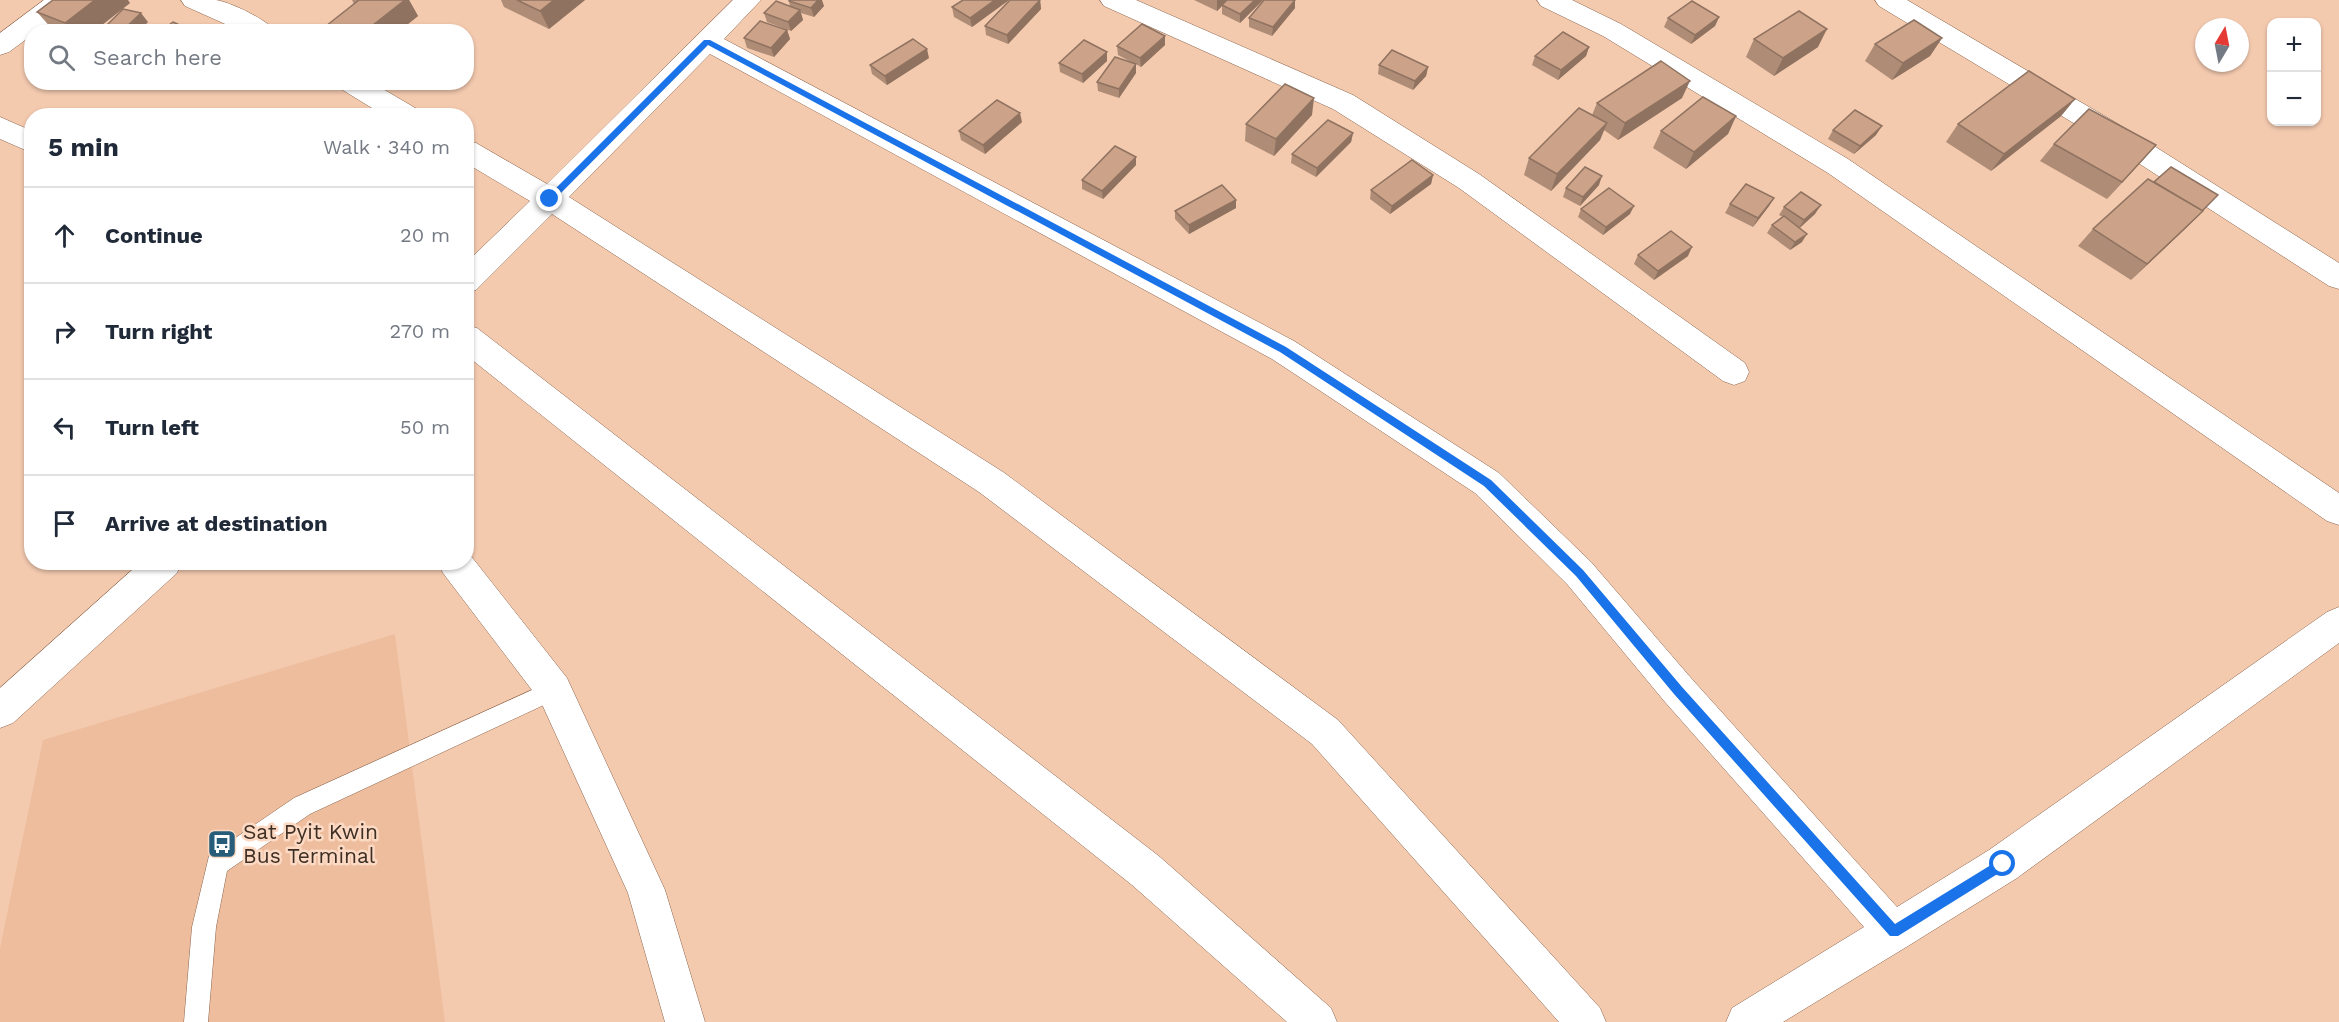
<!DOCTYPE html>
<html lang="en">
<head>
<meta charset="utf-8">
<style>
  body { margin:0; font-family:"Work Sans",sans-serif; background:#f2f2f3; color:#1f2937 }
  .controls { position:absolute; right:18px; top:18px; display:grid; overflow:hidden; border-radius:12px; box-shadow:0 2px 4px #0004 }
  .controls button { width:54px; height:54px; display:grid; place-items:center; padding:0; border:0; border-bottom:2px solid #e0e1e3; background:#fff; color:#1f2937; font:30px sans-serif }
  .compass { position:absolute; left:2195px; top:18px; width:54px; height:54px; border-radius:50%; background:#fff; box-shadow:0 2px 4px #0004; rotate:10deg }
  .stop { position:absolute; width:18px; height:18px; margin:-14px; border:4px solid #1a73e8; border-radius:50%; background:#fff }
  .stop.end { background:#1a73e8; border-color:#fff; box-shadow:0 2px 6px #0008 }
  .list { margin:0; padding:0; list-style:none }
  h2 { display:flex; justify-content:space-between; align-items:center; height:78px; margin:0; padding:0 24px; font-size:26px }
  h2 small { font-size:20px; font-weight:400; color:#747a83 }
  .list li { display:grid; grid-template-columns:39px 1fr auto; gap:18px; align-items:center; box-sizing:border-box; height:96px; padding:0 24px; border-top:2px solid #e0e1e3 }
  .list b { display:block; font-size:22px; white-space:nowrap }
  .list em { font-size:20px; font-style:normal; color:#747a83 }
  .icon { flex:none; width:33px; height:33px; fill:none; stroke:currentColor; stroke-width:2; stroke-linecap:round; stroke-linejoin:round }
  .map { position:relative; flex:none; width:2339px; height:1022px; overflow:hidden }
  .search { position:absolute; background:#fff; box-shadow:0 2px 4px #0004; left:24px; top:24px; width:450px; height:66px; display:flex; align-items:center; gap:15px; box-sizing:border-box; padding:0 21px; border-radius:24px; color:#747a83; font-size:22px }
  .panel { position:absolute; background:#fff; box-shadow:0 2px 4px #0004; left:24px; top:108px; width:450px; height:462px; border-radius:24px }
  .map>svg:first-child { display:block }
  .built { fill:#eebd9e }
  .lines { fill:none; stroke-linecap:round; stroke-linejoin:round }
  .service-casing { stroke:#8a654d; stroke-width:1 }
  .minor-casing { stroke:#8a654d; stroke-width:1 }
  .service { fill:#fff; fill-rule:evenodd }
  .minor { fill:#fff; fill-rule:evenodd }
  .wall { fill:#af8c76 }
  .shaded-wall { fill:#8f7260 }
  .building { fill:#cca389; stroke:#8f7260; stroke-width:1.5 }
  .route { fill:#1a73e8 }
  .labels { text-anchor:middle; stroke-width:5; stroke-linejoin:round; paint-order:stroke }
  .poi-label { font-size:21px; fill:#3e2e23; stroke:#fbd9c3; text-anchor:start }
</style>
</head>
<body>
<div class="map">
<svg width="2339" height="1022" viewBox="0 0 2339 1022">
  <rect width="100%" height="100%" fill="#f4caaf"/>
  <polygon class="built" points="395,634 445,1022 0,1022 0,948 43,740"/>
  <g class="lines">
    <g class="service-casing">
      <polygon id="service" points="554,680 561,683 565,690 561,697 310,814 227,871 216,927 208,1022 184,1022 192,927 209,856 294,798"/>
    </g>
    <g class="minor-casing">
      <g id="minor">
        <polygon points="44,0 74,0 70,6 37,32 32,32 32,35 9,52 0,55 0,33"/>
        <path d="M 181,0 C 192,0 205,0 216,0 C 230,2 268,20 276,32 L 243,32 L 185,6 Z"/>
        <polygon points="733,0 761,0 724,39 1294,341 1499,473 1591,562 1691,678 1897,907 1989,850 2327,612 2339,607 2339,643 2017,878 1908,946 1783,1022 1726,1022 1732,1008 1864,927 1665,702 1567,584 1475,493 1272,359 710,54 569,197 1003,472 1338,720 1600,1008 1606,1022 1559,1022 1312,744 979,492 552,214 476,290 466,293 466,263 530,201 466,163 466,140 476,143 547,184"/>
        <polygon points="1100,0 1136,0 1353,95 1479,174 1745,363 1749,372 1745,381 1734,385 1723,381 1459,188 1333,109 1104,6"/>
        <polygon points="1537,0 1572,0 1621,24 1848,159 2339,493 2339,525 2327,521 1828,173 1603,36 1541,6"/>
        <polygon points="1875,0 1907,0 2135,134 2339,263 2339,289 2329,286 2115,148 1879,6"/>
        <polygon points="337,82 371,82 417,109 420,116 385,116 341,89"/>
        <polygon points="0,117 32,131 32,153 0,139"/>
        <polygon points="466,325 477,328 1160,857 1331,1008 1337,1022 1287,1022 1132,885 466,355"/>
        <polygon points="467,551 567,678 665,890 705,1022 665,1022 628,893 541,702 443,573 438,562 466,562"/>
        <polygon points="141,562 182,562 177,573 13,723 0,728 0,688"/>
      </g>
    </g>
    <use href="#service" class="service"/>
    <use href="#minor" class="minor"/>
  </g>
  <g class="wall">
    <polygon points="352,0 409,0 418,16 398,32 330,32 326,26 354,4"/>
    <polygon points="501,0 585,0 549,29 504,7"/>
    <polygon points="963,0 1009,0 972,27 954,17 952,7"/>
    <polygon points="1040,0 1041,9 1008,44 986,35 985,26"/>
    <polygon points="1194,0 1263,0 1240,23 1222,14 1222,6 1217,11"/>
    <polygon points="789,1 824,6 814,17 801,13 803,20 791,31 767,22 764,13 790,7"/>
    <polygon points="130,3 93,32 57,32 53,30 37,12"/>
    <polygon points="1295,8 1272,36 1249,27 1249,18"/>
    <polygon points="1719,17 1715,26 1691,44 1664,27 1668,18"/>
    <polygon points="787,30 790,39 774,57 747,48 744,38"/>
    <polygon points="1942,38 1930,56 1892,80 1865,61 1875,44"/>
    <polygon points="1754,39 1818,47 1774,76 1746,57"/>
    <polygon points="1165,45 1141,67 1136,64 1136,73 1119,98 1098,91 1097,82 1133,63 1118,55 1117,46"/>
    <polygon points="1589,47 1586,56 1558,80 1532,65 1535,56"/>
    <polygon points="1107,52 1107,61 1083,83 1060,72 1059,63"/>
    <polygon points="929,58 887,85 872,74 870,65"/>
    <polygon points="1379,65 1428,67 1426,76 1413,90 1378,74"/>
    <polygon points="1682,98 1618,140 1604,130 1600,140 1551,191 1524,175 1529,158 1592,115 1597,103"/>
    <polygon points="2075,99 2061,116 1991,171 1946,142 1958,124"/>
    <polygon points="1312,115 1274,156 1245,141 1246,124"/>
    <polygon points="1736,116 1728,134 1686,169 1653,148 1661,131"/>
    <polygon points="1022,122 985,154 961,140 959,131"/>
    <polygon points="1833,130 1876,135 1854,154 1828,139"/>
    <polygon points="1353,133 1351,142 1316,177 1291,163 1292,154"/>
    <polygon points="2054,144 2156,145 2107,199 2040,161"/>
    <polygon points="1136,165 1103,199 1082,189 1082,180"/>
    <polygon points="1433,175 1431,184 1390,214 1370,199 1371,190"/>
    <polygon points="1599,185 1580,206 1563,197 1566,188"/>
    <polygon points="2218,195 2186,228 2131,280 2078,246 2093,229"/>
    <polygon points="1774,198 1769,206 1753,227 1725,213 1730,204"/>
    <polygon points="1784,207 1815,214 1800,228 1802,242 1790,250 1767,233 1772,225 1783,217 1779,215"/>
    <polygon points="1236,208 1189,234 1175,219 1175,211"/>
    <polygon points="1581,209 1630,214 1603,235 1578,217"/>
    <polygon points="1638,255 1688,256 1654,280 1634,264"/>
  </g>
  <g class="shaded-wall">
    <polygon points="95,0 128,0 130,3 93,32 73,32 65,23"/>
    <polygon points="405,0 409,0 418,16 398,32 364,32"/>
    <polygon points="554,0 585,0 549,29 540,11"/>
    <polygon points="818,0 822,0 824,6 814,17 811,8"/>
    <polygon points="995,0 1009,0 972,27 970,18"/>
    <polygon points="1040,0 1041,9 1008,44 1007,35"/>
    <polygon points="1217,0 1229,0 1222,5 1222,6 1217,11"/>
    <polygon points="1255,0 1263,0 1240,23 1240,14"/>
    <polygon points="1295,0 1295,8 1272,36 1273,27"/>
    <polygon points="800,10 803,20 791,31 788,22"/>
    <polygon points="141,13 148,22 139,32 121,32"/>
    <polygon points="1719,17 1715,26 1691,44 1695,35"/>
    <polygon points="1827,29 1818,47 1774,76 1783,58"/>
    <polygon points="787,30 790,39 774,57 771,48"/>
    <polygon points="1165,36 1165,45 1141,67 1140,58"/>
    <polygon points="1942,38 1930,56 1892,80 1903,63"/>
    <polygon points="1589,47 1586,56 1558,80 1561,70"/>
    <polygon points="927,49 929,58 887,85 885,76"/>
    <polygon points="1107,52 1107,61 1083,83 1082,74"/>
    <polygon points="1136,64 1136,73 1119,98 1119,89"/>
    <polygon points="1428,67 1426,76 1413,90 1415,81"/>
    <polygon points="1690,81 1682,98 1618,140 1625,123"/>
    <polygon points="1314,98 1312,115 1274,156 1276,139"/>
    <polygon points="2075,99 2061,116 1991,171 2004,154"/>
    <polygon points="1020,113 1022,122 985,154 983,145"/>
    <polygon points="1736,116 1728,134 1686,169 1694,152"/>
    <polygon points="1607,123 1600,140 1551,191 1557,174"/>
    <polygon points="1882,126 1876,135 1854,154 1860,146"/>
    <polygon points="1353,133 1351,142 1316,177 1317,168"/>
    <polygon points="2156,145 2141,162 2107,199 2122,182"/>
    <polygon points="1136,157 1136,165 1103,199 1102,191"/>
    <polygon points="1433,175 1431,184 1390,214 1392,206"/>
    <polygon points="1602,176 1599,185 1580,206 1583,197"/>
    <polygon points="1774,198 1769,206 1753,227 1758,218"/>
    <polygon points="1236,200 1236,208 1189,234 1189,225"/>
    <polygon points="1821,205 1815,214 1799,228 1804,220"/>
    <polygon points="1634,206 1630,214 1603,235 1606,227"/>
    <polygon points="2203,211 2186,228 2131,280 2147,264"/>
    <polygon points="1807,234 1802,242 1790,250 1795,242"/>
    <polygon points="1692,247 1688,256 1654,280 1658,271"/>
  </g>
  <g class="building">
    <polygon points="53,0 95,0 65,23 37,12"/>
    <polygon points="359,0 405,0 364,32 338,32 326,26"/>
    <polygon points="517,0 554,0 540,11"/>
    <polygon points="789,0 818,0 811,8 789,1"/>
    <polygon points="963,0 995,0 970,18 952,7"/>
    <polygon points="1010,0 1040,0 1007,35 985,26"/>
    <polygon points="1227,0 1255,0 1240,14 1222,5"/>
    <polygon points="1264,0 1295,0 1273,27 1249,18"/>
    <polygon points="776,1 800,10 788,22 764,13"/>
    <polygon points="1692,1 1719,17 1695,35 1668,18"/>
    <polygon points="123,9 141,13 121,32 100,32"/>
    <polygon points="1799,11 1827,29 1783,58 1754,39"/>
    <polygon points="1914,20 1942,38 1903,63 1875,44"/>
    <polygon points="760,21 787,30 771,48 744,38"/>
    <polygon points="173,22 186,28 182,32 160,32"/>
    <polygon points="1142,24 1165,36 1140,58 1117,46"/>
    <polygon points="1563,32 1589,47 1561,70 1535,56"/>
    <polygon points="913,39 927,49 885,76 870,65"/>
    <polygon points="1084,40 1107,52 1082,74 1059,63"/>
    <polygon points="1392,50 1428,67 1415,81 1379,65"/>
    <polygon points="1115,57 1136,64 1119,89 1097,82"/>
    <polygon points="1661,61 1690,81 1625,123 1597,103"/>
    <polygon points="2029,71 2075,99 2004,154 1958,124"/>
    <polygon points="1285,84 1314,98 1276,139 1246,124"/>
    <polygon points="1703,97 1736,116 1694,152 1661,131"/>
    <polygon points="997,100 1020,113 983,145 959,131"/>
    <polygon points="1579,108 1607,123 1557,174 1529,158"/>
    <polygon points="2089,109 2156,145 2122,182 2054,144"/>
    <polygon points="1855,110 1882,126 1860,146 1833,130"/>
    <polygon points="1328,120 1353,133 1317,168 1292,154"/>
    <polygon points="1115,146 1136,157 1102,191 1082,180"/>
    <polygon points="1412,160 1433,175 1392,206 1371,190"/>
    <polygon points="1585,167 1602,176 1583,197 1566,188"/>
    <polygon points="2171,167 2218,195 2202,211 2154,182"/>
    <polygon points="2148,179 2203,211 2147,264 2093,229"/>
    <polygon points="1746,184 1774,198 1758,218 1730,204"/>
    <polygon points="1222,185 1236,200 1189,225 1175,211"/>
    <polygon points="1609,188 1634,206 1606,227 1581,209"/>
    <polygon points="1801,192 1821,205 1804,220 1784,207"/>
    <polygon points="1784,216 1807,234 1795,242 1772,225"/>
    <polygon points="1671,231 1692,247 1658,271 1638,255"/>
  </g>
  <polygon class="route" points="704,40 710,40 1286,347 1491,480 1583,570 1682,687 1895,924 1999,860 2007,860 2007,868 1898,936 1890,936 1674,694 1576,576 1484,486 1280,352 708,45 553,201 547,201 547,197"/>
  <defs>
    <g id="bus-square" transform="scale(1.5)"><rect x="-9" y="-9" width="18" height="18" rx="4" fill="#275d78" stroke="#fbd9c3"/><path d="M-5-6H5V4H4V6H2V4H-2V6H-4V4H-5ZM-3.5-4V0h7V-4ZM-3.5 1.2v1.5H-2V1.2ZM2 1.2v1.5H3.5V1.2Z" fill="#fff"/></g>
  </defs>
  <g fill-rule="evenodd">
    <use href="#bus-square" x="222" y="844"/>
  </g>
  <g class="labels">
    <g class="poi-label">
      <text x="243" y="839">Sat Pyit Kwin<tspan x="243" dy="24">Bus Terminal</tspan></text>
    </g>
  </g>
</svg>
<div class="controls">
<button>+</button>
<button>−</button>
</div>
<svg class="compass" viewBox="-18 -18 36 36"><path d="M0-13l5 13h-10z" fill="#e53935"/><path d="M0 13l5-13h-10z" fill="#747a83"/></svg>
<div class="stop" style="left:2003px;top:864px"></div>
<div class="stop end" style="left:550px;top:199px"></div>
<div class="search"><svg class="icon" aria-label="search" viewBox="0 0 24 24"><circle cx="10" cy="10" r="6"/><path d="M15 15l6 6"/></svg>Search here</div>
<section class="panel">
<h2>5 min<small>Walk · 340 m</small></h2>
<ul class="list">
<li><svg class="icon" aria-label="ahead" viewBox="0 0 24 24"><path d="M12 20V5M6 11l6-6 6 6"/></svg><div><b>Continue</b></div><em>20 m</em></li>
<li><svg class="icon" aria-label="right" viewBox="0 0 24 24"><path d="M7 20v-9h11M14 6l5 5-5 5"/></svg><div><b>Turn right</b></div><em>270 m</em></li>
<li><svg class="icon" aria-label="left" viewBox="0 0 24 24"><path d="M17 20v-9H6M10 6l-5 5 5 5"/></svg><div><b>Turn left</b></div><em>50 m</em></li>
<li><svg class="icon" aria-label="arrive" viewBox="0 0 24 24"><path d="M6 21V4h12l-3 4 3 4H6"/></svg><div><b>Arrive at destination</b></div></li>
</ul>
</section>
</div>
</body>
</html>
